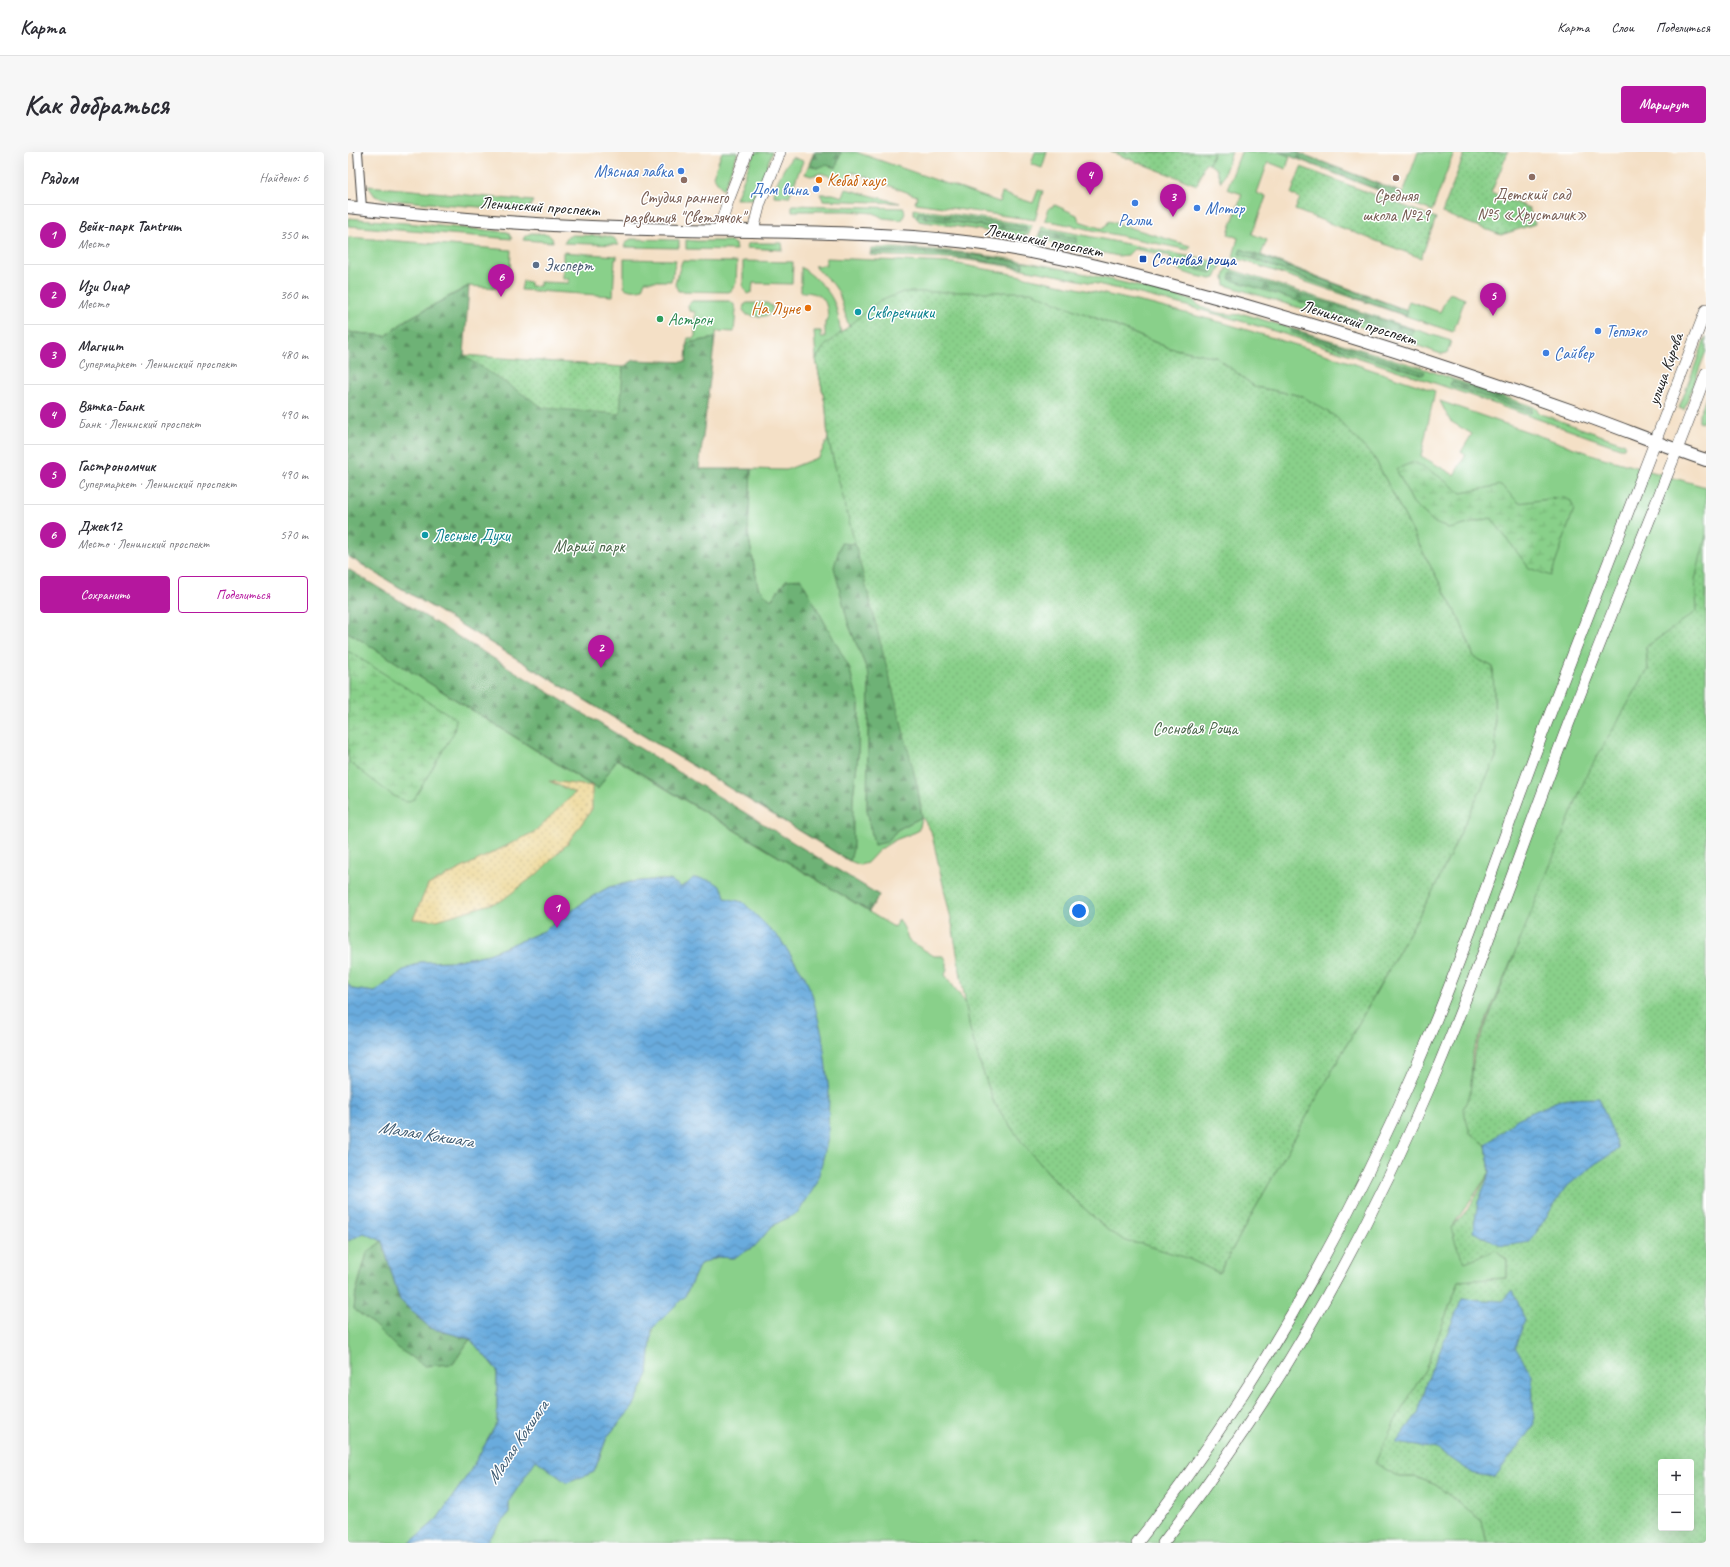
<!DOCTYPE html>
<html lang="ru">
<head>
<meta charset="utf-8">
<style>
  body { margin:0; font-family:Caveat,sans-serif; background:#f7f7f7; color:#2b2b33 }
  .controls { position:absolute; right:12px; bottom:12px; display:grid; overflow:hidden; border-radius:4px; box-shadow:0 4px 16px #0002 }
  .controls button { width:36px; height:36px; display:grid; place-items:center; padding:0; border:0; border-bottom:1px solid #e1e1e2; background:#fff; color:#2b2b33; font:20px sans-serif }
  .you { position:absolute; left:731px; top:759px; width:14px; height:14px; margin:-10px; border:3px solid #fff; border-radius:50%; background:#1a73e8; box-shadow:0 0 0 6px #1a73e833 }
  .badge { display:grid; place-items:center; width:26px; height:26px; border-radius:50%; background:#b5179e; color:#fff; font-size:13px; font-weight:700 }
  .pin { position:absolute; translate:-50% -33px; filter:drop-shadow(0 1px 2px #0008) }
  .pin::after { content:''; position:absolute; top:21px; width:14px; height:12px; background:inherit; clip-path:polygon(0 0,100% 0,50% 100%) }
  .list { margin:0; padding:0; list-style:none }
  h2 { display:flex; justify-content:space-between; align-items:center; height:52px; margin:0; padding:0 16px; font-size:17px }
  h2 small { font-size:13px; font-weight:400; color:#7c7c81 }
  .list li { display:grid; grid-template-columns:26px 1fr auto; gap:12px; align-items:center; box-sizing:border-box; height:60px; padding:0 16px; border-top:1px solid #e1e1e2 }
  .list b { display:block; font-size:15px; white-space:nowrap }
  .list p { margin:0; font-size:13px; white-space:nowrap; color:#7c7c81 }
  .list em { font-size:13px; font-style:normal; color:#7c7c81 }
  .actions { display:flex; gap:8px; padding:12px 16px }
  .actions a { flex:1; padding:9px 0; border:1px solid #b5179e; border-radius:4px; text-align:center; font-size:14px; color:#b5179e }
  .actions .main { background:#b5179e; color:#fff }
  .map { position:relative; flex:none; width:1358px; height:1391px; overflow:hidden; border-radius:4px }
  header { display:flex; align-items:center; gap:24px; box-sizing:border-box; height:56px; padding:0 20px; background:#fff; border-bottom:1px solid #e1e1e2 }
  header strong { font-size:19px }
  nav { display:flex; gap:22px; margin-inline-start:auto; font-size:14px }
  .intro { display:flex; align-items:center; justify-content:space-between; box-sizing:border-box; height:96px; padding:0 24px }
  h1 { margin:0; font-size:28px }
  .button { padding:10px 18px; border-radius:4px; background:#b5179e; color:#fff; font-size:14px; font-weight:700 }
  main { display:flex; gap:24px; padding:0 24px }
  aside { flex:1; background:#fff; border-radius:4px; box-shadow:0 4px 16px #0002 }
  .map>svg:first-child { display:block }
  .grass { fill:#89d08a; stroke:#527653 }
  .forest { fill:url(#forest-firs); stroke:#456749 }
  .wetland { fill:url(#wetland-marsh); stroke:#527653 }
  .sand { fill:url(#sand-dots); stroke:#857b5d }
  .park { fill:url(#park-dots); stroke:#527653; fill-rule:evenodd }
  .water { fill:url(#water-waves); stroke:#42647c }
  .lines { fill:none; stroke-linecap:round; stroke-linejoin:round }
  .minor-casing { stroke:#3c3936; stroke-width:10 }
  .secondary-casing { stroke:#3c3936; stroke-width:12 }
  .primary-casing { stroke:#3c3936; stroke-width:14 }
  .minor { stroke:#fff; stroke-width:8 }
  .secondary { stroke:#fff; stroke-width:11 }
  .primary { stroke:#fff; stroke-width:12 }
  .shop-dot { fill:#3f7fe0; stroke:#fff; stroke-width:1.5 }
  .education-dot { fill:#8d6e63; stroke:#fff; stroke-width:1.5 }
  .food-dot { fill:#e8710a; stroke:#fff; stroke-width:1.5 }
  .transit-dot { fill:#1a4fb4; stroke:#fff; stroke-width:1.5 }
  .service-dot { fill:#5c6f8a; stroke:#fff; stroke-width:1.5 }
  .culture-dot { fill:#0f9aa8; stroke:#fff; stroke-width:1.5 }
  .leisure-dot { fill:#2e9e5b; stroke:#fff; stroke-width:1.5 }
  .labels { text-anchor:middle; stroke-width:3; stroke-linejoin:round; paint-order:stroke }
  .shop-label { font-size:17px; fill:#366cbe; stroke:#fff; text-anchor:start }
  .food-label { font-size:17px; fill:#c56008; stroke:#fff; text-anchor:start }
  .education-label { font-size:17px; fill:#785e54; stroke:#fff }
  .street-label { font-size:17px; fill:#1c1c1c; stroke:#fff }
  .transit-label { font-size:17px; fill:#164399; stroke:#fff; text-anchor:start }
  .service-label { font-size:17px; fill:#4e5e75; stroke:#fff; text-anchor:start }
  .culture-label { font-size:17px; fill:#0d838f; stroke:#fff; text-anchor:start }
  .leisure-label { font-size:17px; fill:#27864d; stroke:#fff; text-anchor:start }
  .park-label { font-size:17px; fill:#486448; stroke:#fff }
  .water-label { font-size:18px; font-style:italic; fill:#3f5c73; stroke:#fff }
</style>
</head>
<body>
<header>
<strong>Карта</strong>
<nav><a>Карта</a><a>Слои</a><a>Поделиться</a></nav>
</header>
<div class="intro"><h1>Как добраться</h1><a class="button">Маршрут</a></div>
<main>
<aside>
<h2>Рядом<small>Найдено: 6</small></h2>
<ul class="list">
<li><span class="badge">1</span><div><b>Вейк-парк Tantrum</b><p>Место</p></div><em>350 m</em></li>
<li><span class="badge">2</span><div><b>Изи Онар</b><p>Место</p></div><em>360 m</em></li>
<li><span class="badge">3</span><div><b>Магнит</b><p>Супермаркет · Ленинский проспект</p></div><em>480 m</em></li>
<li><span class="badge">4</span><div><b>Вятка-Банк</b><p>Банк · Ленинский проспект</p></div><em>490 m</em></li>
<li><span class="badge">5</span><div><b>Гастрономчик</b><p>Супермаркет · Ленинский проспект</p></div><em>490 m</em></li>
<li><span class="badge">6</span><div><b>Джек12</b><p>Место · Ленинский проспект</p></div><em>570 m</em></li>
</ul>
<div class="actions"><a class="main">Сохранить</a><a>Поделиться</a></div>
</aside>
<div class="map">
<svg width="1358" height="1391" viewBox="0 0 1358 1391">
  <defs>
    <pattern id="forest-firs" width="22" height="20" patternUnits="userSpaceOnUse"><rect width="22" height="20" fill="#6eb276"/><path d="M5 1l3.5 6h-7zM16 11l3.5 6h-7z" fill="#5a9060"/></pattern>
    <pattern id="wetland-marsh" width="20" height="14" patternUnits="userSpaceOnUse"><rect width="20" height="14" fill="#89d08a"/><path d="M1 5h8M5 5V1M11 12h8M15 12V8" fill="none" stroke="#76b276"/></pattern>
    <pattern id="sand-dots" width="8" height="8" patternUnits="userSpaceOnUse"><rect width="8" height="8" fill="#eeda9e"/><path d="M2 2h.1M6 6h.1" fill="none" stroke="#ccba88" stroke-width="1.8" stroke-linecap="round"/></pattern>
    <pattern id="park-dots" width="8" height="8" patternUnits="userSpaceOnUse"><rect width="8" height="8" fill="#89d08a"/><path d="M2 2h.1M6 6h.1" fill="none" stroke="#76b276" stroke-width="1.8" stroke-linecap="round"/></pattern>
    <pattern id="water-waves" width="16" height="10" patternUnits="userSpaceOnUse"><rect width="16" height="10" fill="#69abdd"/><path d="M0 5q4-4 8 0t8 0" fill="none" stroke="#568ab2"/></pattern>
  </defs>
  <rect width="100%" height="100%" fill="#fff"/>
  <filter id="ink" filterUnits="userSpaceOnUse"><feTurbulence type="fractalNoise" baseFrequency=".025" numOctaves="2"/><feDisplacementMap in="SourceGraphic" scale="8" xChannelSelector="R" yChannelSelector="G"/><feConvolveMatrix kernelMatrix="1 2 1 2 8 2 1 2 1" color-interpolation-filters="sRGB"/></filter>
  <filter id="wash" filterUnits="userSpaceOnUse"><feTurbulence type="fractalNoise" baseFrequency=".012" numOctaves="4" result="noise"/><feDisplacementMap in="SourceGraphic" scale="16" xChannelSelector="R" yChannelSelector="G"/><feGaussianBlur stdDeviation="0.9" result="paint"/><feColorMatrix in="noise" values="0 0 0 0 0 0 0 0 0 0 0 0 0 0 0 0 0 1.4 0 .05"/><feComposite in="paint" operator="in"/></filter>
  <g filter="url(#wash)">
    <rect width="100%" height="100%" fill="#f4e0c6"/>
    <g class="grass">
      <polygon points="374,0 390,0 375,38 365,24"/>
      <polygon points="406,0 424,0 407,47 388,47"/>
      <polygon points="466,0 508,0 651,50 654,41 685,51 690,38 695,39 687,68 567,51 569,44 505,20 500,31 473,21 463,24 457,22"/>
      <polygon points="687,0 699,0 694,16 683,12"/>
      <polygon points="866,0 884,0 873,30 868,17 861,12"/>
      <polygon points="893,0 931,0 942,4 938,17 920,10 909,41 918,45 904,82 919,88 913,103 1058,158 1061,149 1092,160 1099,145 1102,141 1117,147 1105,180 885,105 890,86 880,82 894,42 879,37"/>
      <polygon points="1070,0 1106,0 1084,59 1053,47"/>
      <path d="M 444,5 L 455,9 L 441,45 L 426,44 C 427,30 436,16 444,5 Z"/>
      <polygon points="20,34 185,49 181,56 171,58 42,48 27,44"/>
      <polygon points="498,37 552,51 475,48 472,42 485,42 495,45"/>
      <polygon points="444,53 556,56 557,61 554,68 535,66 526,61 500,59 444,59"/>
      <polygon points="707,53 729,63 731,69 752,76 756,76 761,69 842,94 840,98 697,68 701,56"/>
      <polygon points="566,57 684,73 681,82 674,84 571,69 566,63"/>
      <polygon points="0,66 160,80 164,87 0,74"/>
      <path d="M 694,75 L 874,111 L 867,126 L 863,127 C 847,123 825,122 822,104 L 786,97 L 780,103 L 770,104 L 689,87 Z"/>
      <polygon points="183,81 200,82 204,86 205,90 175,88 177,84"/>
      <polygon points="224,83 258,84 266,86 271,93 216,91 218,86"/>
      <polygon points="0,85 163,98 162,122 151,122 150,136 120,134 58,168 38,184 0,180"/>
      <polygon points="283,87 331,88 331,96 276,95 278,90"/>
      <polygon points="338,88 349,89 382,89 387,92 388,98 338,97"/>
      <polygon points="404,91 434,91 435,98 398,96 400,92"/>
      <path d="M 523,96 C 632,94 739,121 845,148 C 854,160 882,164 896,162 L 1071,215 L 1186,255 L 1193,262 L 1277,292 L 1276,296 L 1272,296 C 1061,222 850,143 628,109 C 594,104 557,105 522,103 Z"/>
      <polygon points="215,100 269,104 269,107 267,107 265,144 173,138 175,129 182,130 182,134 192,134 192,130 221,131 221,127 215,127"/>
      <path d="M 478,106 L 605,111 L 664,122 L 802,152 L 876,171 L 968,199 L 1087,239 L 1073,304 L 1106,323 L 1118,303 L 1113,300 L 1124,282 L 1102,269 L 1092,249 L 1252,305 L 1358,335 L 1358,389 L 1350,459 L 1298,495 L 1300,517 L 1242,623 L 1124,902 L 1122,981 L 1138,993 L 1142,1020 L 1103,1076 L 1148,1098 L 1159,1108 L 1159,1126 L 1111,1129 L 1078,1216 L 1028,1311 L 1051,1325 L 1068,1325 L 1088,1333 L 1134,1369 L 1139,1391 L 137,1391 L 161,1361 L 161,1349 L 188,1307 L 219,1331 L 246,1320 L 259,1285 L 285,1255 L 300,1222 L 304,1177 L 337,1144 L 352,1112 L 369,1105 L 386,1106 L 407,1094 L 425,1073 L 450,1061 L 457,825 L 432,787 L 395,750 L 381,748 L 339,732 L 333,735 L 322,728 L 304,728 L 283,730 L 261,735 L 240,747 L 196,779 L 141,802 L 106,809 L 72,810 L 54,819 L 27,840 L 4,837 L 0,831 L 0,480 L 249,637 L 268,607 L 517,757 L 531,743 L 521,760 L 546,775 L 551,767 L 557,778 L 560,788 L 586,804 L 596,804 C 600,811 600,816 597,823 L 617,850 L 630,905 L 646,951 L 675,992 L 713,1035 L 762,1080 L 781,1090 L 801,1086 L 871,1121 L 1088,733 L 1148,605 L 1145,515 L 1126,505 L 1112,469 L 1077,404 L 1027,307 L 954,244 L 907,235 L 868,205 L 821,196 L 743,164 L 572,140 L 505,189 L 491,141 L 485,132 L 466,114 L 478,113 Z"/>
      <path d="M 276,107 L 328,108 L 323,129 L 297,129 L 294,137 C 289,139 280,139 276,135 Z"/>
      <polygon points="334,109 389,110 388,131 383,139 380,140 330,139 327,132"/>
      <polygon points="395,109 445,110 444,132 405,131 404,140 399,142 395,134"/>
      <path d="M 453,115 C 464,123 479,135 485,148 C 490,158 491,171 493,181 L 477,194 L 468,207 L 466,179 L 473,179 L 473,185 L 477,185 L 477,170 L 480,169 C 480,148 475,140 453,140 Z"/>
      <polygon points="879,116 1103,189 1099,201 1093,202 1043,184 877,133 876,125"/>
      <polygon points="344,149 381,149 385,151 388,158 386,180 369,179 367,186 339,191 340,186 347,186 347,160 341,159 340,153"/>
      <path d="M 399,151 L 419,151 L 424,154 C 426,168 408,164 399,163 L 395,158 L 396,153 Z"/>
      <polygon points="1358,184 1358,199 1336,258 1331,256"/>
      <polygon points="1358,246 1358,261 1354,271 1351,270 1351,262"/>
      <polygon points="480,287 508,391 504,392 500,471 521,523 519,657 526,692 539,690 549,678 574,665 572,675 568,680 547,688 531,698 519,711 512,713 502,709 0,404 501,709 505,645 510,604 511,553 501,515 438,428 423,448 410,435 400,381 403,317 438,318 471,305"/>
      <polygon points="16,1080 34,1089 19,1101 8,1140 6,1157 25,1172 105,1212 122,1187 149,1218 149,1271 121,1321 89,1367 62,1391 0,1391 0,1089"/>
    </g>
    <g class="forest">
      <polygon points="467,0 493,0 488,16 478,13 469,16 462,13"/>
      <polygon points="931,0 949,0 1055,41 1053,47"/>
      <polygon points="570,60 679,75 678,80 569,65"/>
      <polygon points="694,79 729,86 729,91 692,84"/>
      <polygon points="893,97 1060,159 1058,164 891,102"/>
      <polygon points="568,98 634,104 675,111 675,115 605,104 567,101 522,101 524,99"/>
      <polygon points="844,110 866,115 864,121 842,116"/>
      <polygon points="883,120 1065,178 1063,185 881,127"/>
      <polygon points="121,134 116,203 271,262 275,215 286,208 338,210 339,191 367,186 351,317 403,317 400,381 410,435 423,448 438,428 453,427 501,515 511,552 510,604 505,645 505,697 502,709 0,404 0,180 38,184 58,168"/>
      <polygon points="943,177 1077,220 1075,223 942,180"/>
      <polygon points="477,194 570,636 574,665 549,678 539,690 526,693 519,657 521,523 500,471 486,415 493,391 504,392 508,390 480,287 478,256 468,207"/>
      <polygon points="1104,229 1184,257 1183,261 1102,233"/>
      <polygon points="0,417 531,743 521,759 269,607 250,637 0,480"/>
      <polygon points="34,1089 52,1148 82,1176 122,1187 105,1212 77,1214 49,1196 25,1172 6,1157 8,1140 19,1101"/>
    </g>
    <g class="wetland">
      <polygon points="1066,310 1089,323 1113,341 1153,333 1171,351 1215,345 1223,349 1226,357 1203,424 1181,416 1143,366 1102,377 1087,371 1065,351 1048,317"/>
      <polygon points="0,499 108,567 106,580 66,647 58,650 44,643 0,609"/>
    </g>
    <polygon class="sand" points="201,629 244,634 244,657 219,692 190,721 153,749 89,768 65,767 80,733 186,680 227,641"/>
    <g class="park">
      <polygon points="763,0 866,0 861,12 857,11 849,33"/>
      <polygon points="1117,0 1160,0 1143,41 1181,56 1187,72 1153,83 1094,61"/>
      <polygon points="953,15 1088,66 1073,106 947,58 952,46 943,42"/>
      <polygon points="555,140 683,140 821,196 868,205 907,235 954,244 988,265 1027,307 1077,404 1112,469 1126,505 1145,515 1148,605 1088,733 871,1121 839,1106 794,1092 780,1090 762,1080 713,1035 675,992 646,951 630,905 622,877 604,772 583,679 574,665 570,636 480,287 478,256 468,207 477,194 530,150"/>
      <polygon points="115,203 275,215 272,262 196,256"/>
      <path d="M 1358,383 L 1358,1391 L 1139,1391 L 1134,1369 L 1088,1333 L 1068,1325 L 1051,1325 L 1027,1311 L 1047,1269 L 1078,1216 L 1111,1129 L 1159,1126 L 1159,1108 L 1148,1098 L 1117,1110 L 1109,1095 L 1103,1076 L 1120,1057 L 1142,1020 L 1138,993 L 1122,981 L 1115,957 L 1122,942 L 1126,902 L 1239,622 L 1300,517 L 1298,495 L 1349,459 L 1347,428 ZM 1313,1310 L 1343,1310 L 1343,1376 L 1313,1376 Z"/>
    </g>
    <g class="water">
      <path d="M 345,726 C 360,727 375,729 377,746 L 395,750 L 432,787 L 457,825 L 464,842 L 474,882 L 481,940 L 480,986 L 469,1031 L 450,1061 L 425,1073 L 407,1094 L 386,1106 L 369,1105 L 352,1112 L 337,1144 L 304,1177 L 300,1222 L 285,1255 L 259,1285 L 246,1320 L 219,1331 L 188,1308 L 161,1349 L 161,1361 L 137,1391 L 62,1391 L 89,1367 L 121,1321 L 149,1271 L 149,1218 L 122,1187 L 82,1176 L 52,1148 L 34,1089 L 16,1081 L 0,1089 L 0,831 L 4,837 L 27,840 L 54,819 L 72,810 L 106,809 L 141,802 L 196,779 L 240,747 L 261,735 L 283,730 L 304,728 L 322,728 L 333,735 L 339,732 Z"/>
      <polygon points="1251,946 1271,997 1247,1012 1217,1036 1182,1090 1155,1094 1125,1080 1130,1050 1142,1020 1138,993 1169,967 1214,947"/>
      <polygon points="1165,1138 1177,1168 1167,1195 1184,1223 1186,1273 1147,1325 1126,1322 1089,1297 1048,1291 1070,1261 1082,1221 1114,1147 1155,1149"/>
    </g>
  </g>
  <g filter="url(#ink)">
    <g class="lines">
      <g class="minor-casing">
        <polyline id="minor" points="10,0 14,56"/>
      </g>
      <g class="secondary-casing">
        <g id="secondary">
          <polyline points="371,78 380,49 399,0"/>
          <polyline points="405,79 412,51 432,0"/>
          <path d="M 789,1391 C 903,1245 996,1083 1069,913 C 1118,800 1156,682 1200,567 C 1252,430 1306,294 1358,158"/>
          <path d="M 815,1391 C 926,1248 1018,1087 1088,920 C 1136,806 1176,688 1220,573 C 1265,456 1314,340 1358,222"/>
        </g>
      </g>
      <g class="primary-casing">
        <path id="primary" d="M 0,55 C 110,68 224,76 335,78 C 437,80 540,79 642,93 C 718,104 793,125 867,145 C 990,179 1112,219 1233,262 C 1275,277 1316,294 1358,308"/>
      </g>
      <use href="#minor" class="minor"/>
      <use href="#secondary" class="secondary"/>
      <use href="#primary" class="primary"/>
    </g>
  </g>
  <g class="shop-dot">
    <circle cx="333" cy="19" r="4"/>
    <circle cx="468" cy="37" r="4"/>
    <circle cx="787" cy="51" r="4"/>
    <circle cx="849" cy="56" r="4"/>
    <circle cx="1250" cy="179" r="4"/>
    <circle cx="1198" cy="201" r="4"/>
  </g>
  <g class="education-dot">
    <circle cx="1184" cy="25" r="4"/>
    <circle cx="1048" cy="26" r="4"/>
    <circle cx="336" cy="28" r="4"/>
  </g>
  <g class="food-dot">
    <circle cx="471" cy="28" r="4"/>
    <circle cx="460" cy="156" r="4"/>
  </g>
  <rect class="transit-dot" x="791" y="103" width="8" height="8" rx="2"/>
  <circle class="service-dot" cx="188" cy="113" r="4"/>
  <g class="culture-dot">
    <circle cx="510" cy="160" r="4"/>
    <circle cx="77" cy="383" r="4"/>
  </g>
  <circle class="leisure-dot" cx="312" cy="167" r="4"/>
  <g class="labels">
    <g class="shop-label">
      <text x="325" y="25" text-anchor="end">Мясная лавка</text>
      <text x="460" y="43" text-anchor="end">Дом вина</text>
      <text x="857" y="62">Мотор</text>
      <text x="787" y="74" text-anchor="middle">Ралли</text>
      <text x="1258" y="185">Теплэко</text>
      <text x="1206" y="207">Сайвер</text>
    </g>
    <g class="food-label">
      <text x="479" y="34">Кебаб хаус</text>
      <text x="452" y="162" text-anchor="end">На Луне</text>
    </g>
    <g class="education-label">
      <text x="1184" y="48">Детский сад<tspan x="1184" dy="20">№5 «Хрусталик»</tspan></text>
      <text x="1048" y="49">Средняя<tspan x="1048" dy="20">школа №29</tspan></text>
      <text x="336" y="51">Студия раннего<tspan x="336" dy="20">развития "Светлячок"</tspan></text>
    </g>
    <g class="street-label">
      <text transform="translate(192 54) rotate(4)" y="6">Ленинский проспект</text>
      <text transform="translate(696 88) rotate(11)" y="6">Ленинский проспект</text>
      <text transform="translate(1011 170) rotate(17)" y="6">Ленинский проспект</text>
      <text transform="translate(1317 217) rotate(-70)" y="6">улица Кирова</text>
    </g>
    <g class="transit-label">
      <text x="803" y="113">Сосновая роща</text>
    </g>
    <g class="service-label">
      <text x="196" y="119">Эксперт</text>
    </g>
    <g class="culture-label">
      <text x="518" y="166">Скворечники</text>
      <text x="85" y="389">Лесные Духи</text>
    </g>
    <g class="leisure-label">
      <text x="320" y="173">Астрон</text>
    </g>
    <g class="park-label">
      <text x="241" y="400">Марий парк</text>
      <text x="847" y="582">Сосновая Роща</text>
    </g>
    <g class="water-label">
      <text transform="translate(78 982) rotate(9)" y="6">Малая Кокшага</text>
      <text transform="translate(169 1290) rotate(-56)" y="6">Малая Кокшага</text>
    </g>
  </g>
</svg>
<div class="controls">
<button>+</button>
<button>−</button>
</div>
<div class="you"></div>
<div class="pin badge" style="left:209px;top:776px">1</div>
<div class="pin badge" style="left:253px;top:516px">2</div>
<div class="pin badge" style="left:825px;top:65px">3</div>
<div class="pin badge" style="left:742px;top:43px">4</div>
<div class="pin badge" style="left:1145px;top:164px">5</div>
<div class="pin badge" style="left:153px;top:145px">6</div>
</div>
</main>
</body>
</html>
